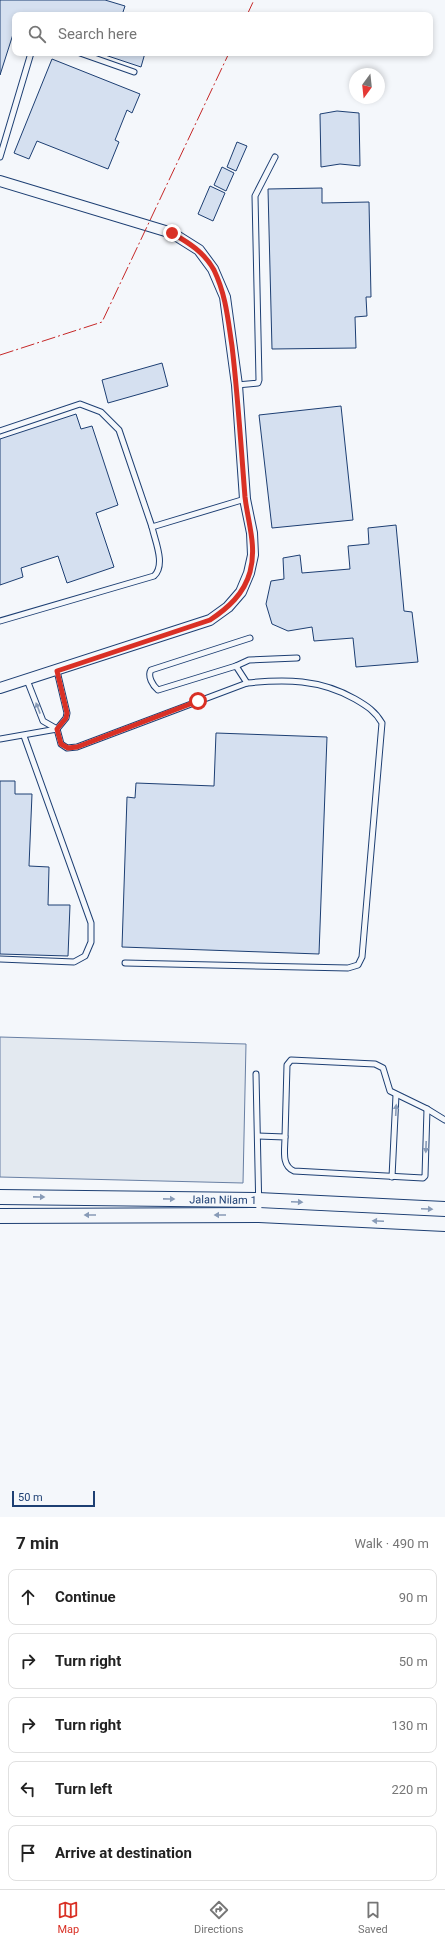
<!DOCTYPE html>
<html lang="en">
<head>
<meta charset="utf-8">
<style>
  body { margin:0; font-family:Roboto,sans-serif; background:#f2f2f2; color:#222 }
  .compass { position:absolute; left:349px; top:68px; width:36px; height:36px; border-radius:50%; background:#fff; box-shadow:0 2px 6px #0003; rotate:195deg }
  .scale { position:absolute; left:12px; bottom:10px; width:83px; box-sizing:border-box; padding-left:4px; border:2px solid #1d3f73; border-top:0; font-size:11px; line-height:14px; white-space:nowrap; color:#1d3f73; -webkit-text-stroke:3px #f4f7fb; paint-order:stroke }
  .stop { position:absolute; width:12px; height:12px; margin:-9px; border:3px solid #d93025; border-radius:50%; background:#fff }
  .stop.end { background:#d93025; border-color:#fff; box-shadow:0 1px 4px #0008 }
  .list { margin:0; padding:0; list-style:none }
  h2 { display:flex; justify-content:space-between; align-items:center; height:52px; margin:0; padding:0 16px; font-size:17px }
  h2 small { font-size:13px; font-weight:400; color:#767676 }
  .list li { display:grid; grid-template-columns:26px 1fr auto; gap:12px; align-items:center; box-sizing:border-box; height:56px; margin:0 8px 8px; padding:0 8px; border:1px solid #e0e0e0; border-radius:8px }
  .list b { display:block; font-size:15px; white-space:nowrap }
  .list em { font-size:13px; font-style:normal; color:#767676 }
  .icon { flex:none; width:22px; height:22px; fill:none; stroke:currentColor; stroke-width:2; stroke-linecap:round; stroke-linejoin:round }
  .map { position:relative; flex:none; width:445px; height:1517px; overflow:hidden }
  .search { position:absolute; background:#fff; box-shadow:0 2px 6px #0003; left:12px; right:12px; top:12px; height:44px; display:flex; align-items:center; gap:10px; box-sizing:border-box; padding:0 14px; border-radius:8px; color:#767676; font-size:15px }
  .sheet { height:372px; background:#fff }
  nav { display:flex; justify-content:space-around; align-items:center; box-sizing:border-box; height:56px; border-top:1px solid #e0e0e0; background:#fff; font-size:11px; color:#767676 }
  nav a { display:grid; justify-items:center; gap:2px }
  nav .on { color:#d93025 }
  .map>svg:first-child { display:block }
  .green { fill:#e3e9f0; stroke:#687fa3 }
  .building { fill:#d5e0f0; stroke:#1d3f73 }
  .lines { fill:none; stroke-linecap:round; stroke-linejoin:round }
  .lane-casing { stroke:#1d3f73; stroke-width:7 }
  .street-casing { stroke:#1d3f73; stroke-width:12 }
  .secondary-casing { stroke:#1d3f73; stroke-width:16 }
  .lane { stroke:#f4f7fb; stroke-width:5 }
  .street { stroke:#f4f7fb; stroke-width:10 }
  .secondary { stroke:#f4f7fb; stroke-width:14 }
  .power { stroke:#c62828; stroke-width:1; stroke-dasharray:14 3 2 3; stroke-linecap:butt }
  .oneway { fill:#889bb7 }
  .route { stroke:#d93025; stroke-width:5 }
  .labels { text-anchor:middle; stroke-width:3; stroke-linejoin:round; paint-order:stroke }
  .street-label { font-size:11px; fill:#1d3f73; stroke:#f4f7fb }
</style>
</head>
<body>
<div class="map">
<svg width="445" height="1517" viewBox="0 0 445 1517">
  <rect width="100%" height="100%" fill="#f4f7fb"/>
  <polygon class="green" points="0,1037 246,1044 243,1183 0,1177"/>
  <g class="building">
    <polygon points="0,0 105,0 125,6 122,15 15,15 15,28 0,75"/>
    <polygon points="105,53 145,53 141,67 105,55"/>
    <polygon points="52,59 140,94 132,113 127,110 115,140 119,142 108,169 37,141 29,159 14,153"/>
    <polygon points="337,111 359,113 360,166 340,164 321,167 320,114"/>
    <polygon points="237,142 247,146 236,171 227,167"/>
    <polygon points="222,167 234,173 226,191 214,185"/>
    <polygon points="210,186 225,193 213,221 198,214"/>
    <polygon points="322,188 322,203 369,202 371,297 366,297 367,316 355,317 356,348 272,349 268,189"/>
    <polygon points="162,363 168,386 108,403 102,380"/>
    <polygon points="341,406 353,520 272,528 259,415"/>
    <polygon points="76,414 81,429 92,426 118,505 96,513 114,567 67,583 58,556 21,568 23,577 0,585 0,439"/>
    <polygon points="396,525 404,611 412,612 418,662 356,667 353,638 314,641 312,627 288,631 272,624 266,604 271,581 284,579 283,558 300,555 302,573 350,569 348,546 369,544 368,528"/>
    <polygon points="216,733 327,737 319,954 122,947 127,797 135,798 136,783 214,786"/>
    <polygon points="0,781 15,781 15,794 32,794 29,866 49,867 48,905 70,905 68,956 0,954"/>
  </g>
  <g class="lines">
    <g class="lane-casing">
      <g id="lane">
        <polyline points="80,53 134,72"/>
        <polyline points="0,157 31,53"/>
        <polyline points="237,385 258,383 259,380 255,196 275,157"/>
        <polyline points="0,431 80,404 101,412 119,430 152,527 245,499"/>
        <path d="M 0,621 L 154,576 C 166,565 155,541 152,527"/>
        <polyline points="236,666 249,660 297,658"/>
        <polyline points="27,680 43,721 57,729"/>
        <path d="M 247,683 L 236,666 L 158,690 C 153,686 147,676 151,670 L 250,638"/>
        <path d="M 57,729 L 61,744 L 67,748 L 77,747 L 247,683 C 285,679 320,679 355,699 C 367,706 375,711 382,723 L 362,957 L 358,965 L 348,968 L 125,963"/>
        <polyline points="0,739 57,729 66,718 67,713 57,671"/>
        <polyline points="0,959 74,962 85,956 91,942 91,923 24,736"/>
        <polyline points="256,1074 259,1215"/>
        <path d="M 258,1136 L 285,1137 C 285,1149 281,1166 294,1171 L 423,1178 L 425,1176 L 427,1109"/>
        <polyline points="285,1137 287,1065 291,1060 375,1064 383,1068 390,1091 427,1109 445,1120"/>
        <polyline points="392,1177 396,1095"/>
      </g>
    </g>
    <g class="street-casing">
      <polyline id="street" points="0,181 172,233 199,250 213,269 225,297 237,385 245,499 252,533 253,555 249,573 241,592 228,607 210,620 0,688"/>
    </g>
    <g class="secondary-casing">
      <g id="secondary">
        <path id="s1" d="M 0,1197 L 258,1200 L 445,1209"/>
        <polyline points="0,1216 259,1215 445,1224"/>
      </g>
    </g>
    <use href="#lane" class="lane"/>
    <use href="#street" class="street"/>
    <use href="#secondary" class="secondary"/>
    <g class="power">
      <polyline points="247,15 254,0"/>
      <polyline points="0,355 102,322 229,53"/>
    </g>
  </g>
  <defs><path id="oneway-solid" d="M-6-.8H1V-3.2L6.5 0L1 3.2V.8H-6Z"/></defs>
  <g class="oneway">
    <use href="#oneway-solid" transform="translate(38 708) rotate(-111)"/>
    <use href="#oneway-solid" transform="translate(396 1110) rotate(-87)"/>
    <use href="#oneway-solid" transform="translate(426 1147) rotate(92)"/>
    <use href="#oneway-solid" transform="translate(39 1197) rotate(1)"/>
    <use href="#oneway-solid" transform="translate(169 1199) rotate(1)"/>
    <use href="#oneway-solid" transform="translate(297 1202) rotate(3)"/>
    <use href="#oneway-solid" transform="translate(427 1209) rotate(3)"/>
    <use href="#oneway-solid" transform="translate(90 1215) rotate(180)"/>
    <use href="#oneway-solid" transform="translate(220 1215) rotate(180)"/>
    <use href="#oneway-solid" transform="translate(378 1221) rotate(-177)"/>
  </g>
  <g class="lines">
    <path class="route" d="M 172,233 C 189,243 204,252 214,270 C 226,295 228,320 232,346 C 238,397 241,447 245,497 C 248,523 257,546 250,572 C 244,594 228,608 210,620 L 57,671 L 67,713 L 66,718 L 57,729 L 61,744 L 68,748 L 77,747 L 198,701"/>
  </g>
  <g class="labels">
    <g class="street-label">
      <text dy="4" stroke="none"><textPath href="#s1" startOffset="223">Jalan Nilam 1</textPath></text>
    </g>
  </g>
</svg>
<svg class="compass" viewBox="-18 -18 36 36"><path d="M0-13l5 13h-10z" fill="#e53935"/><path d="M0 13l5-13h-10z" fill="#767676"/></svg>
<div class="scale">50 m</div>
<div class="stop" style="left:198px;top:701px"></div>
<div class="stop end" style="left:172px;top:233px"></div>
<div class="search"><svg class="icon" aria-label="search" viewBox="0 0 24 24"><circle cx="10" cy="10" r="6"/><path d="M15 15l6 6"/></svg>Search here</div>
</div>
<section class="sheet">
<h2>7 min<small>Walk · 490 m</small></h2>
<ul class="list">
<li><svg class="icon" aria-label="ahead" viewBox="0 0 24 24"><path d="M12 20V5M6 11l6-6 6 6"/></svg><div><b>Continue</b></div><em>90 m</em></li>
<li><svg class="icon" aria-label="right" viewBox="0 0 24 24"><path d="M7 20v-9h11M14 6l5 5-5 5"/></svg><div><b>Turn right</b></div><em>50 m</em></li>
<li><svg class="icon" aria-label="right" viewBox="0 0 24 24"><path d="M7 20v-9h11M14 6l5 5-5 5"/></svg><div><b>Turn right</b></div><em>130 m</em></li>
<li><svg class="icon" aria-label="left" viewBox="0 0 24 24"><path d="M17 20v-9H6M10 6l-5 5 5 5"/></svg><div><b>Turn left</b></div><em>220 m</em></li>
<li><svg class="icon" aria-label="arrive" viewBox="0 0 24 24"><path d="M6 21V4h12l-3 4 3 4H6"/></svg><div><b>Arrive at destination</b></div></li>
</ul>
</section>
<nav>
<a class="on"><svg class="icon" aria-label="map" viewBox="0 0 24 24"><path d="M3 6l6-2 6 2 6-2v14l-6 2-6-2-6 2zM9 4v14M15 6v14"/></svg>Map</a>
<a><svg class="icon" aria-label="directions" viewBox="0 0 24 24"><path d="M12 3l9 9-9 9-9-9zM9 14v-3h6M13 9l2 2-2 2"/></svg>Directions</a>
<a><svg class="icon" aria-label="saved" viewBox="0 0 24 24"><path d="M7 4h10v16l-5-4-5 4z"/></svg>Saved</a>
</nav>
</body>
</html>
